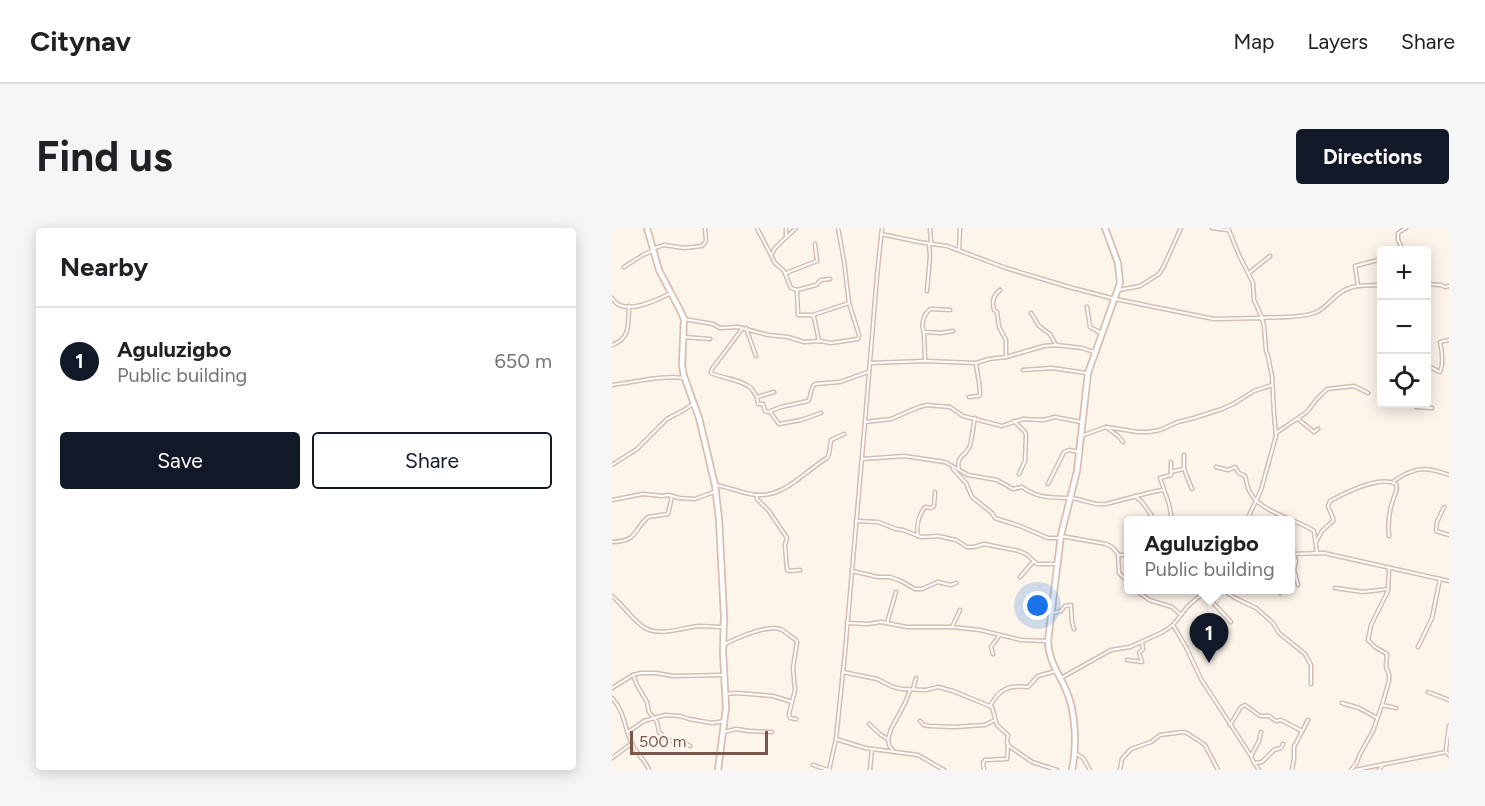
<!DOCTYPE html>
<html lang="en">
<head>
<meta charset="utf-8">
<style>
  body { margin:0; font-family:Figtree,sans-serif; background:#f6f6f6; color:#202124 }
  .controls { position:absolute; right:18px; top:18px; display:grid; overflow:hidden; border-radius:6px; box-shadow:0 3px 15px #0003 }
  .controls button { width:54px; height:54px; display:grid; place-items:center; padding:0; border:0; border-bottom:2px solid #e0e0e0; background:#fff; color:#202124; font:30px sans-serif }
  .scale { position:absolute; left:18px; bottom:15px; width:138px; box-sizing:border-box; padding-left:6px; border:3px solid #7b574b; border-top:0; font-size:16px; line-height:21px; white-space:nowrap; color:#7b574b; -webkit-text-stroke:4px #fff8f1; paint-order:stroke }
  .you { position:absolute; left:426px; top:378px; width:21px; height:21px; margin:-15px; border:4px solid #fff; border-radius:50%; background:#1a73e8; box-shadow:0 0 0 9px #1a73e833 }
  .badge { display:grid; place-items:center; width:39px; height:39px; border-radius:50%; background:#111827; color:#fff; font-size:20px; font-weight:700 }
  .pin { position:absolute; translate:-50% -50px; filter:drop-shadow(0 2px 3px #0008) }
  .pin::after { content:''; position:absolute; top:32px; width:21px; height:18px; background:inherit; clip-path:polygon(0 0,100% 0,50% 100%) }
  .popup { position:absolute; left:512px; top:288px; width:171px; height:78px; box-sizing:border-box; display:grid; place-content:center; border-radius:6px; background:#fff; filter:drop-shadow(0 2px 4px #0005); font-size:20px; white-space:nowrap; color:#757577 }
  .popup b { font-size:22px; color:#202124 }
  .popup::after { content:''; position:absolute; left:50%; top:100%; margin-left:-12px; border:12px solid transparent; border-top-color:#fff }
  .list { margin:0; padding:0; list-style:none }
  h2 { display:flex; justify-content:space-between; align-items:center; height:78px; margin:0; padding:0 24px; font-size:26px }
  h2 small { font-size:20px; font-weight:400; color:#757577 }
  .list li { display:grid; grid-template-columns:39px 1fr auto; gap:18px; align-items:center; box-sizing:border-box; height:108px; padding:0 24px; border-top:2px solid #e0e0e0 }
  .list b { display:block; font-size:22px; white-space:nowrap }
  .list p { margin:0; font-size:20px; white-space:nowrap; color:#757577 }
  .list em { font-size:20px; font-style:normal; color:#757577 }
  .actions { display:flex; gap:12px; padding:18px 24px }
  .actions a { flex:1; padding:14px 0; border:2px solid #111827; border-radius:6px; text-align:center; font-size:21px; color:#111827 }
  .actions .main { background:#111827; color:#fff }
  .icon { flex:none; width:33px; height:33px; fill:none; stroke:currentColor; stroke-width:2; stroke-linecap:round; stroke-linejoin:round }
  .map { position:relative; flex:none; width:837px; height:542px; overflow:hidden; border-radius:6px }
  header { display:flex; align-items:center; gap:36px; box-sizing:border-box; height:84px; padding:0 30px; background:#fff; border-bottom:2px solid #e0e0e0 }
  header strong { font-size:28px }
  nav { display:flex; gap:33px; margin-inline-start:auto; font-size:21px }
  .intro { display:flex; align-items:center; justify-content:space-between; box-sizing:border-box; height:144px; padding:0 36px }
  h1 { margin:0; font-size:42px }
  .button { padding:15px 27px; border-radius:6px; background:#111827; color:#fff; font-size:21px; font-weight:700 }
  main { display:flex; gap:36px; padding:0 36px }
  aside { flex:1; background:#fff; border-radius:6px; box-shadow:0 3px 15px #0003 }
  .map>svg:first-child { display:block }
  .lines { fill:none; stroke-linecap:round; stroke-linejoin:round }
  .street-casing { stroke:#d4bdb1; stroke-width:5 }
  .secondary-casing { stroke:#d9beb0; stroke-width:8 }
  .street { stroke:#fff; stroke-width:2 }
  .secondary { stroke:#fff; stroke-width:4.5 }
</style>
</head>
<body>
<header>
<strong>Citynav</strong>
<nav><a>Map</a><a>Layers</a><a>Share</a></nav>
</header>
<div class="intro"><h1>Find us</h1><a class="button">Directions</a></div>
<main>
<aside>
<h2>Nearby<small></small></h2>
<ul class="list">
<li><span class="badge">1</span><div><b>Aguluzigbo</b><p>Public building</p></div><em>650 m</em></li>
</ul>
<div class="actions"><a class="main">Save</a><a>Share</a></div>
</aside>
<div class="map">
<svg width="837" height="542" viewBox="0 0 837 542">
  <rect width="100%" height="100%" fill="#fdf4ea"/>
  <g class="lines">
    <g class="street-casing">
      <g id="street">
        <polyline points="145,0 163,35 172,43 179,60 185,62 186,87 199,87 202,89 207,113"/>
        <polyline points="318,0 319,16"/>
        <polyline points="600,0 615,2"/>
        <path d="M 616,0 L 627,27 L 641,55 L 642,72 L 650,90 C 667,88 685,91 702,85 C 710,83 715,76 721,71 C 737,55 749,58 770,57"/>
        <polyline points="269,6 307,14 335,18 394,40 457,59 503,71 602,91 650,90 652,98 654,123 656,128 660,148 662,185 664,208 649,262 635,292"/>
        <polyline points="174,9 174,0"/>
        <polyline points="43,20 52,17 72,20 90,18 94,13 93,0"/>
        <polyline points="347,22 348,0"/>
        <polyline points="777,22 788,20 789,18 786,12 786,5 794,0"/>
        <polyline points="160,26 163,20 184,0"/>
        <polyline points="12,39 31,27 40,23"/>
        <polyline points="174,45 205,33 203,16"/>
        <polyline points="637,45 658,28"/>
        <polyline points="814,56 829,57 833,59 837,58"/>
        <polyline points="746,58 743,38 770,31"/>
        <polyline points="185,62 204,57 209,52 218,51"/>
        <path d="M 388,62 C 381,68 380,73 382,82 L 385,84 L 387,99 L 394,112 L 394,129"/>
        <polyline points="507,62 528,58 547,46 552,38 569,0"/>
        <polyline points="315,63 318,28 317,16"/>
        <path d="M 0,70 C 10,89 43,73 57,66"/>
        <polyline points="475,79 478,99 489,105"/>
        <polyline points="419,85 427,98 438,106 444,117"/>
        <polyline points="201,87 237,75"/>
        <polyline points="72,91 101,96 108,100 126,99 156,107 176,109 192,114 208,113 219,115 246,111 247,107 237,75 232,33 226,0"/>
        <polyline points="134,100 144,128"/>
        <path d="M 130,101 L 100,141 L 99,145 C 112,151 129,151 139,160 C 141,163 143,166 145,169 L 162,164"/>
        <path d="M 312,104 C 309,98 311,88 316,83 L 319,81 L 338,82"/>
        <polyline points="71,109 98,111"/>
        <path d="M 0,117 C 19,110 16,96 17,78"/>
        <polyline points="313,133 312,104 329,105 341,103"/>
        <polyline points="258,135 313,133 364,135 377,131 394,129 432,118 444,117 470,120 482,124"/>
        <path d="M 814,137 L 828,144 C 832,135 830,123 828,114 L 837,112"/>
        <polyline points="411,142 440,140 474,145"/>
        <path d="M 0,157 C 25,154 47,147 73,150"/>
        <path d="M 145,169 L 146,176 L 151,176 L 153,183 L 156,184 L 169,179 L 196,173 C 200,168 197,161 203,156 L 228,154 L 256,144"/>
        <path d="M 357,169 L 367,168 L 368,166 C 368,155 365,146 364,135"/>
        <polyline points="804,179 820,180"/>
        <polyline points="158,184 167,196 189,192 209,185"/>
        <polyline points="686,191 702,204 706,201"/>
        <polyline points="402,193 413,204 414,207 413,233 407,246"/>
        <polyline points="253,194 279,191 307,179 315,177 338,179 351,188 390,198 411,191 431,192 443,189 469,194"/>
        <polyline points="494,199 506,208 511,214"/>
        <polyline points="664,205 695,184 704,172 715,161 742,158 756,165"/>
        <polyline points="469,208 494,199 526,204 537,204 548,202 566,194 582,190 610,181 623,175 642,163 660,157"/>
        <polyline points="572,227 572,241 580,261"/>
        <path d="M 250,231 L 292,228 L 333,234 L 356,247 L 385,252 L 401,261 L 410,259 C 430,273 444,268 465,271 C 475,273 484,278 494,276 L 540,264 L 551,262"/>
        <polyline points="559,234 559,247 548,250 557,276 560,292"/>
        <polyline points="0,237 25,221 55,191 72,182 81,176"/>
        <path d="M 604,239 L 616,242 L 623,239 L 627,245 L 633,248 C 635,254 635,260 639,266 C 649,284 686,292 702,303 L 705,325"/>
        <polyline points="341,241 354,255 360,269 380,285 383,290 408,298 436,310 448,310"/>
        <path d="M 347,242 C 344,228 351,230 357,220 C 360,214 361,198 363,190"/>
        <polyline points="559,244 571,241"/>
        <path d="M 782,253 C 802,239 814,238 837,247"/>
        <polyline points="436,256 452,224 457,222 467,224"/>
        <path d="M 103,257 C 118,259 131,266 145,267 C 173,269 193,243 215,230 L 217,226 L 219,212 L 232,206"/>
        <polyline points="145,267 145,271 157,283 175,310 173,317 175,342 177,343 188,342"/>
        <polyline points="523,268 530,274 540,288"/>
        <polyline points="0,272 31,266 50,268 57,267 67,270 83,271 102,264"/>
        <polyline points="832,279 825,294 824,303 837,307"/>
        <polyline points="244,293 266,294 284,301 291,302 309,309 326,308 344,312 355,319 362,319 372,316 407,323 414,326 425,336 445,336"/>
        <path d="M 306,308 C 304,298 307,287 313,279 L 319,280 L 322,278 L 323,264"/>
        <polyline points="449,308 494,316 500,319 507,327 516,327"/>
        <path d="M 0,314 C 27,313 20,303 36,289 L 56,286 L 60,268"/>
        <path d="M 704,314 L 710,303 L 721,293 L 721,290 L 716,278 L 718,273 C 733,265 767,247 784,256 C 787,264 780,270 779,279 C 776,289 776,298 777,308"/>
        <polyline points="506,326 507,345 516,354"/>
        <polyline points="678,326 712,325 837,353"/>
        <polyline points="682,326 684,333 682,342 686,357"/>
        <polyline points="777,340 776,363 759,397 756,412 763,419 775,426 774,439 777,446 777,453 770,477 784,480"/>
        <polyline points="240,343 266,349 278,349 289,353 303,361 310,361 326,354 339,357 344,355"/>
        <polyline points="408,349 421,334"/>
        <polyline points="723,360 751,364 776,361"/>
        <polyline points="524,362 537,372 560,379 569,387"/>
        <polyline points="611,362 623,370 644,380 661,395 667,405 693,426 699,437 699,456"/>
        <polyline points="668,362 668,365"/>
        <polyline points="591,364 619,394"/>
        <path d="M 0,368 C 12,378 21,393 33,400 C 49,409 72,399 88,398 C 96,398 104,399 112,399"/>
        <polyline points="441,385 449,383 453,378 459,377 460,394 462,401"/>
        <polyline points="235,395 256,396 269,394 295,399 340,399 368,402 409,412 436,413"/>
        <polyline points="275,395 284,364"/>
        <polyline points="561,397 574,419 589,451 639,528 642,535 650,534 662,522 669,520 671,516"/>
        <polyline points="340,399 348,382"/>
        <path d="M 111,417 C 125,410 152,397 168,401 C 173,403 179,409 184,412 L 185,414 L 181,440 L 183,462 L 177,486 L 178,490 L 184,491"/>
        <polyline points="806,419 820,390 828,351"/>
        <polyline points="381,426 379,419 387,408"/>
        <polyline points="515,432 530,434 527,425 531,421 530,414"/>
        <polyline points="231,444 265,451 281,459 290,461 314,462 326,459 341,463 380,479 385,497 396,507 395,514 397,518 420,534 445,542"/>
        <polyline points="21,447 25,457 35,474 37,484 45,494 47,504 56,513 69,512 78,518"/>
        <polyline points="449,450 499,422 518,419 551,404 561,397 576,378 595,362"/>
        <polyline points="0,460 21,447 29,445 44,445 61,448 112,447"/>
        <polyline points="301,461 304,450"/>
        <polyline points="816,464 837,472"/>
        <polyline points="113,466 125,465 161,468 180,474"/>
        <path d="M 0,470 C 14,485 12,502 21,518 C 25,526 34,533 37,542"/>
        <polyline points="730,475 747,480 765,490"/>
        <path d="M 378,478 C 388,460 397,457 416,459 L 426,448 L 444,443"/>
        <polyline points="308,493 312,497 317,498 342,499 373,497 383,492"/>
        <polyline points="257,496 269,507 276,511"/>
        <polyline points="618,497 629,479 633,477 648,488 657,488 664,493 669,492 690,503"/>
        <polyline points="837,498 834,521 834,524 837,527"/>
        <polyline points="16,504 32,493 53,487 68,488 77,491 100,495 112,493"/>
        <polyline points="112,504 124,501 137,503 160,504"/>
        <polyline points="224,511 253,520 306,527 332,542"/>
        <polyline points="282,524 277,517 276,511 279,501 293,475 298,462"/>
        <polyline points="463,525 471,530 478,542"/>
        <polyline points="639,528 647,513 649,504"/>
        <polyline points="0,530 19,516"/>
        <polyline points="643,536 647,542"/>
        <polyline points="201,537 216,542"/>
        <polyline points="217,542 224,511 233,424 253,194 265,48 270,0"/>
        <polyline points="258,542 260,521"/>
        <polyline points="372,542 371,535 373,532 395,531 396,517"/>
        <polyline points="508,542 510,531 519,521 539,514 548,507 571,504 575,505 593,517 606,542"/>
        <polyline points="680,542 682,531 682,519 696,492"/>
        <polyline points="739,542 744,536 748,526 761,503 770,477"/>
        <polyline points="743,542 834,524"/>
        <polyline points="767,542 771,536"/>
      </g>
    </g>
    <g class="secondary-casing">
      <g id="secondary">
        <polyline points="35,0 47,42 68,82 72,91 70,137 72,148 87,190 103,257 107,291 112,388 111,424 114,480 106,542"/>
        <path d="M 460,542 C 465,519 464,483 454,462 C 447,445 436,432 436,413 L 449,307 L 465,243 L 476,145 L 508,55 L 506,35 L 493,0"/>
      </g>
    </g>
    <use href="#street" class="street"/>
    <use href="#secondary" class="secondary"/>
  </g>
</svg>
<div class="controls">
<button>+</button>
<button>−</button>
<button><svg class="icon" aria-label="locate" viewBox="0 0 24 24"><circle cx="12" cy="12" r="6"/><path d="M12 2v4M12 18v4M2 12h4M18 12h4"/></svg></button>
</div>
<div class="scale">500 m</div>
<div class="you"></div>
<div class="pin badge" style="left:597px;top:435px">1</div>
<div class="popup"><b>Aguluzigbo</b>Public building</div>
</div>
</main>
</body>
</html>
